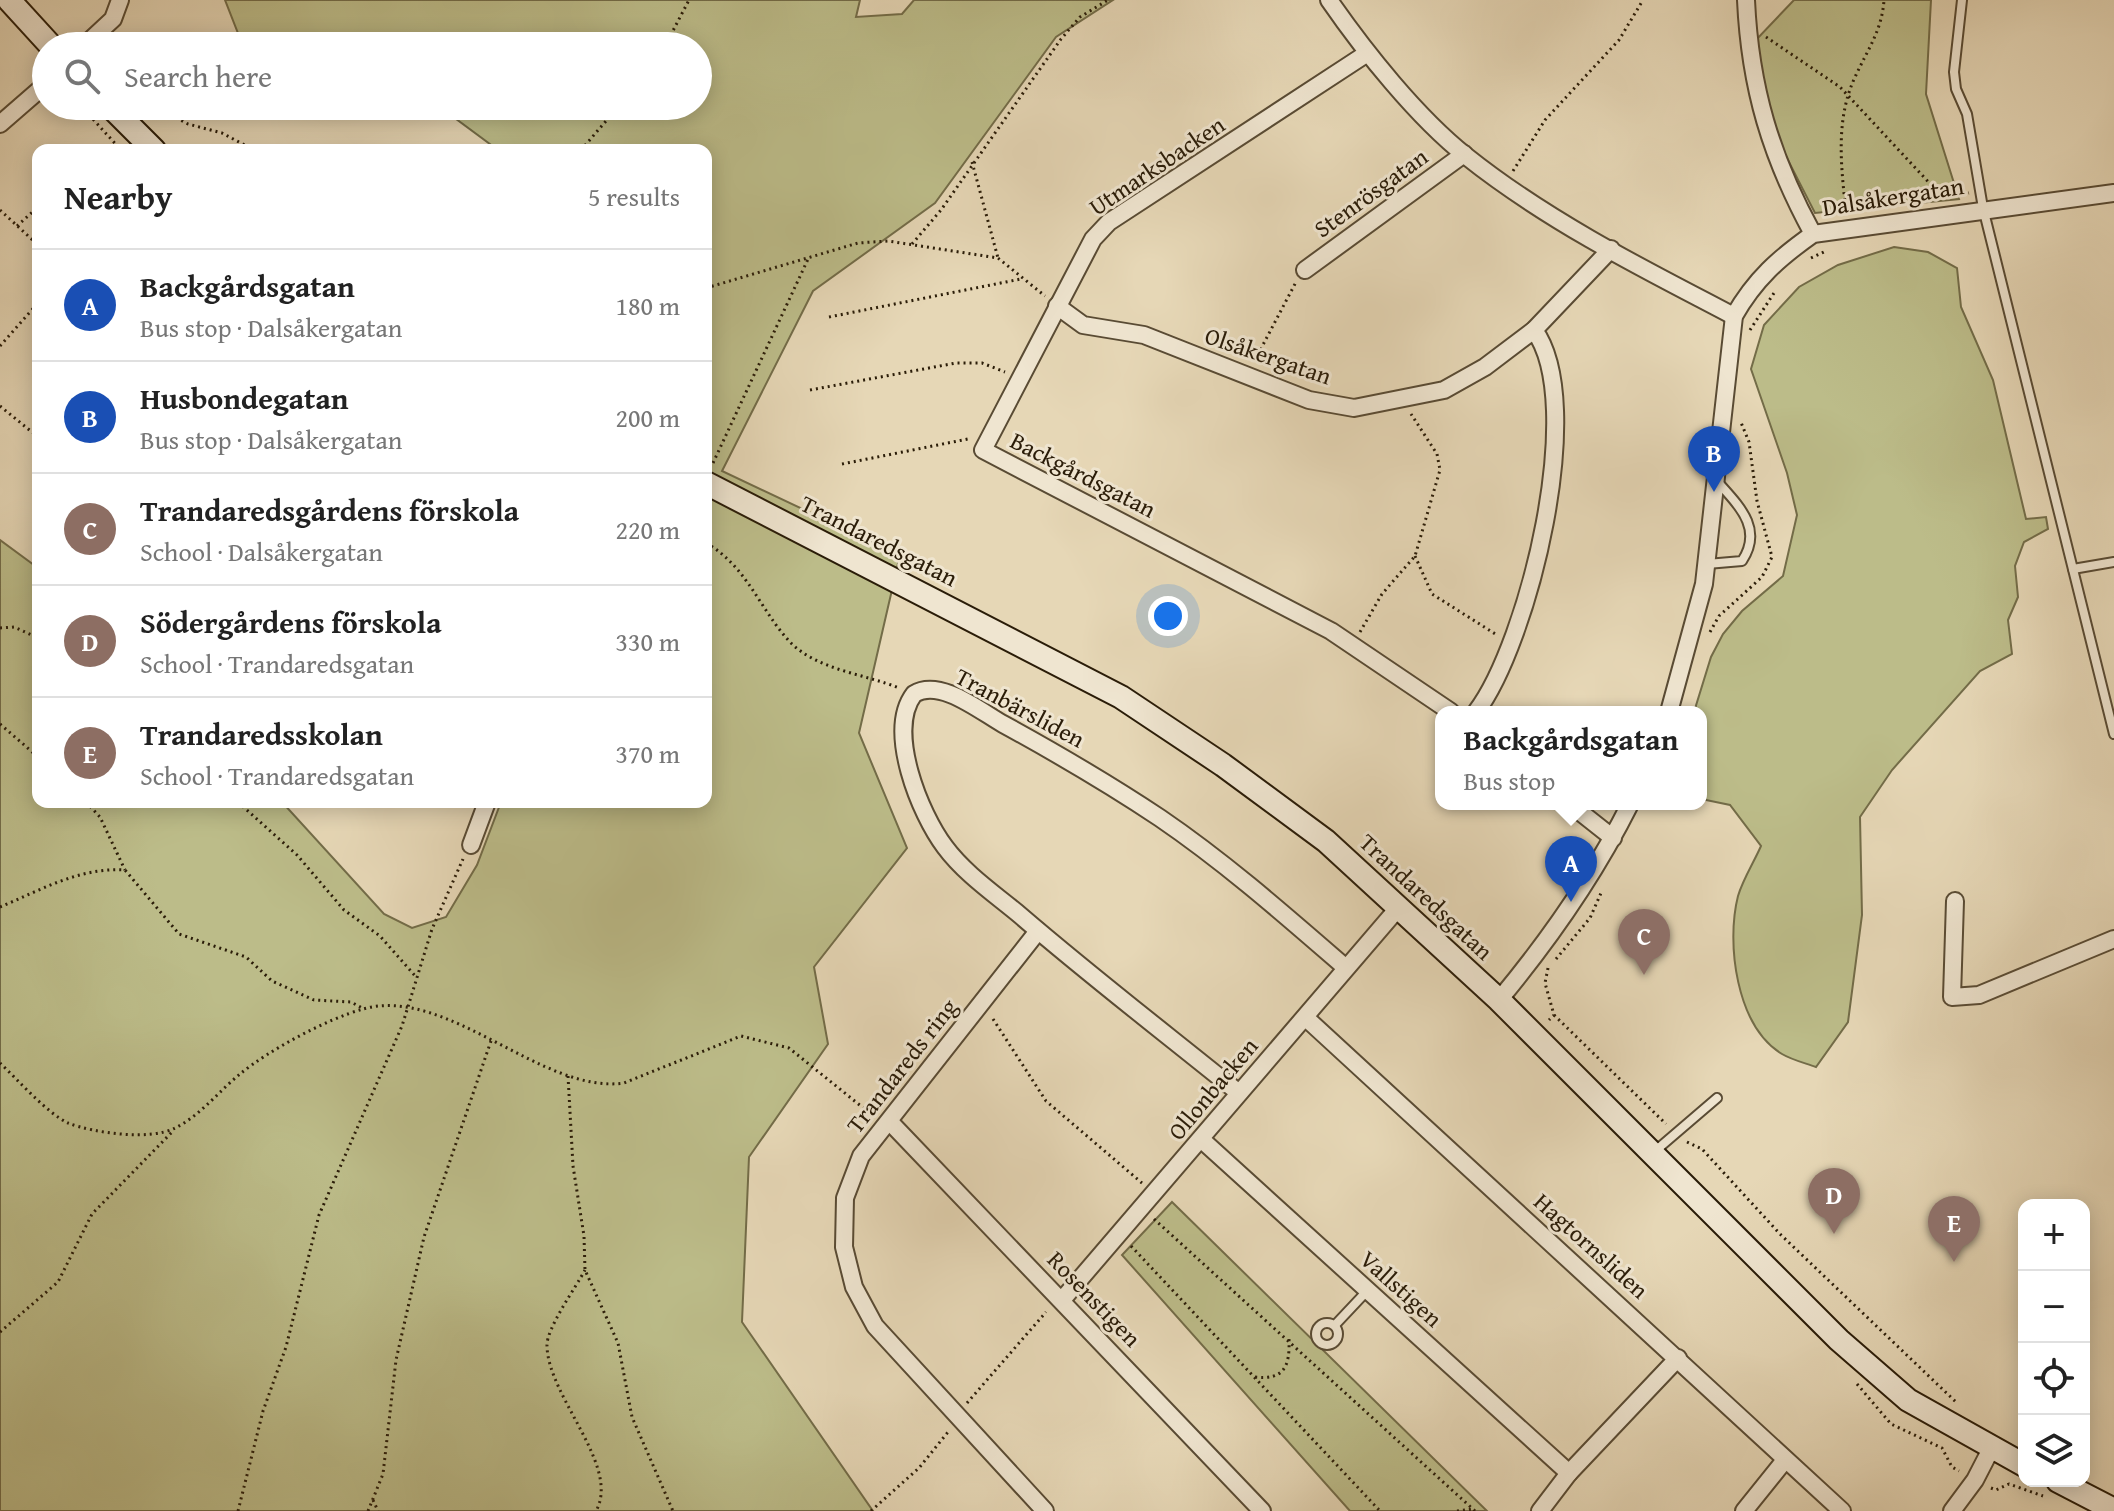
<!DOCTYPE html>
<html lang="en">
<head>
<meta charset="utf-8">
<style>
  body { margin:0; font-family:"Gentium Book Plus",serif; background:#f6f6f6; color:#222 }
  .controls { position:absolute; right:24px; bottom:24px; display:grid; overflow:hidden; border-radius:16px; box-shadow:0 4px 20px #0003 }
  .controls button { width:72px; height:72px; display:grid; place-items:center; padding:0; border:0; border-bottom:2px solid #e0e0e0; background:#fff; color:#222; font:40px sans-serif }
  .you { position:absolute; left:1168px; top:616px; width:28px; height:28px; margin:-20px; border:6px solid #fff; border-radius:50%; background:#1a73e8; box-shadow:0 0 0 12px #1a73e833 }
  .badge { display:grid; place-items:center; width:52px; height:52px; border-radius:50%; background:#d93025; color:#fff; font-size:26px; font-weight:700 }
  .pin { position:absolute; translate:-50% -66px; filter:drop-shadow(0 2px 4px #0008) }
  .pin::after { content:''; position:absolute; top:42px; width:28px; height:24px; background:inherit; clip-path:polygon(0 0,100% 0,50% 100%) }
  .popup { position:absolute; left:1435px; top:706px; width:272px; height:104px; box-sizing:border-box; display:grid; place-content:center; border-radius:16px; background:#fff; filter:drop-shadow(0 2px 6px #0005); font-size:26px; white-space:nowrap; color:#767676 }
  .popup b { font-size:30px; color:#222 }
  .popup::after { content:''; position:absolute; left:50%; top:100%; margin-left:-16px; border:16px solid transparent; border-top-color:#fff }
  .list { margin:0; padding:0; list-style:none }
  h2 { display:flex; justify-content:space-between; align-items:center; height:104px; margin:0; padding:0 32px; font-size:34px }
  h2 small { font-size:26px; font-weight:400; color:#767676 }
  .list li { display:grid; grid-template-columns:52px 1fr auto; gap:24px; align-items:center; box-sizing:border-box; height:112px; padding:0 32px; border-top:2px solid #e0e0e0 }
  .list b { display:block; font-size:30px; white-space:nowrap }
  .list p { margin:0; font-size:26px; white-space:nowrap; color:#767676 }
  .list em { font-size:26px; font-style:normal; color:#767676 }
  .icon { flex:none; width:44px; height:44px; fill:none; stroke:currentColor; stroke-width:2; stroke-linecap:round; stroke-linejoin:round }
  .map { position:relative; flex:none; width:2114px; height:1511px; overflow:hidden }
  .search { position:absolute; background:#fff; box-shadow:0 4px 20px #0003; left:32px; top:32px; width:680px; height:88px; display:flex; align-items:center; gap:20px; box-sizing:border-box; padding:0 28px; border-radius:44px; color:#767676; font-size:30px }
  .panel { position:absolute; background:#fff; box-shadow:0 4px 20px #0003; left:32px; top:144px; width:680px; height:664px; border-radius:16px }
  .map>svg:first-child { display:block }
  .green { fill:#bcbc89; stroke:#736c48; stroke-width:2 }
  .lines { fill:none; stroke-linecap:round; stroke-linejoin:round }
  .lane-casing { stroke:#594b34; stroke-width:12 }
  .street-casing { stroke:#594b34; stroke-width:20 }
  .secondary-casing { stroke:#2a1c08; stroke-width:26 }
  .path { stroke:#2a1c08; stroke-width:3; stroke-dasharray:2 4; stroke-linecap:butt }
  .lane { stroke:#efe5d0; stroke-width:8 }
  .street { stroke:#efe5d0; stroke-width:16 }
  .secondary { stroke:#efe5d0; stroke-width:22 }
  .labels { text-anchor:middle; stroke-width:6; stroke-linejoin:round; paint-order:stroke }
  .street-label { font-size:24px; fill:#2a1c08; stroke:#efe5d0 }
</style>
</head>
<body>
<div class="map">
<svg width="2114" height="1511" viewBox="0 0 2114 1511">
  <rect width="100%" height="100%" fill="#e6d7b6"/>
  <filter id="stains"><feTurbulence type="fractalNoise" baseFrequency=".0025" numOctaves="4"/><feColorMatrix values="0 0 0 0 .2 0 0 0 0 .09 0 0 0 0 .02 0 0 0 .5 -.17"/></filter>
  <radialGradient id="worn" r=".72"><stop offset=".6" stop-color="#630" stop-opacity="0"/><stop offset="1" stop-color="#630" stop-opacity=".3"/></radialGradient>
  <g class="green">
    <polygon points="225,0 860,0 856,17 902,14 914,0 1113,0 1056,37 935,203 813,291 722,471 900,555 859,733 907,848 814,967 828,1044 749,1157 742,1322 873,1511 0,1511 0,540 38,568 38,802 282,802 384,914 412,928 446,917 477,865 501,802 706,802 706,150 498,150 456,119 411,106 698,106 698,46 243,46"/>
    <polygon points="1794,0 1931,0 1926,94 1959,199 1815,213 1770,125 1754,42"/>
    <path d="M 1894,247 L 1928,252 L 1957,268 L 1961,307 L 1993,380 L 2026,519 L 2046,517 L 2048,529 L 2024,542 L 2015,566 L 2018,597 L 2008,620 L 2012,654 L 1980,671 L 1892,770 L 1860,817 L 1862,915 L 1848,1022 L 1816,1067 C 1805,1063 1792,1060 1782,1054 C 1736,1026 1726,943 1738,896 C 1743,879 1754,862 1761,846 L 1730,805 L 1701,799 L 1701,712 L 1694,712 L 1711,657 L 1723,634 L 1742,611 L 1783,576 L 1797,515 L 1787,473 L 1751,369 L 1764,325 L 1799,287 L 1838,265 Z"/>
    <polygon points="1172,1202 1487,1511 1350,1511 1122,1255"/>
  </g>
  <g class="lines">
    <g class="lane-casing">
      <g id="lane">
        <polyline points="1962,0 1954,72 1956,89 1967,114 1983,208 2114,734"/>
        <path d="M 1707,564 L 1742,561 C 1764,528 1738,505 1716,480"/>
        <polyline points="2073,569 2114,562"/>
        <polyline points="1654,1152 1717,1098"/>
        <circle cx="1327" cy="1334" r="11"/>
        <polyline points="1335,1325 1367,1291"/>
      </g>
    </g>
    <g class="street-casing">
      <g id="street">
        <path d="M 1329,0 C 1365,52 1417,117 1466,156 C 1546,220 1643,269 1734,316"/>
        <path d="M 1746,0 C 1750,88 1771,157 1813,234"/>
        <polyline points="84,46 113,19 120,0"/>
        <polyline points="1366,54 1109,222 1093,239 983,450 1331,631 1451,712"/>
        <polyline points="0,124 46,84"/>
        <polyline points="1305,270 1464,154"/>
        <polyline points="1057,306 1083,325 1144,335 1309,400 1354,408 1444,390 1485,367 1534,330 1611,249"/>
        <path d="M 1476,712 C 1528,644 1588,403 1534,330"/>
        <path d="M 1669,712 L 1704,584 L 1734,316 C 1755,279 1779,258 1813,234 L 2114,193"/>
        <polyline points="1570,804 1613,838"/>
        <polyline points="471,845 487,802"/>
        <polyline points="1955,901 1952,997 1979,995 2114,939"/>
        <polyline points="1038,931 861,1156 845,1198 844,1247 854,1287 875,1326 1045,1511"/>
        <path d="M 1499,1000 C 1549,940 1595,874 1630,804"/>
        <polyline points="1306,1018 1842,1511"/>
        <path d="M 1239,1093 C 1166,1034 1092,977 1021,916 C 996,895 965,874 945,847 C 920,814 886,731 914,694 C 940,678 980,711 1003,724 C 1056,753 1109,784 1160,818 C 1226,863 1286,916 1346,968"/>
        <polyline points="890,1122 1262,1511"/>
        <polyline points="1202,1140 1569,1473"/>
        <polyline points="1062,1300 1399,907"/>
        <polyline points="1540,1511 1569,1473 1678,1358"/>
        <polyline points="1744,1511 1785,1460"/>
        <polyline points="1952,1511 1975,1480 1991,1449"/>
      </g>
    </g>
    <g class="secondary-casing">
      <g id="secondary">
        <polyline points="9,0 51,46"/>
        <polyline points="110,106 154,150"/>
        <polyline points="706,483 1121,697 1223,765 1326,841 1499,1000 1839,1340 1908,1400 2024,1465"/>
        <polyline points="2058,1481 2114,1510"/>
      </g>
    </g>
    <g class="path">
      <polyline points="1766,37 1840,87 1935,189 1950,196 1969,193"/>
      <polyline points="665,46 689,0"/>
      <polyline points="81,106 121,150"/>
      <polyline points="155,106 188,124 222,133 254,150"/>
      <polyline points="581,150 619,106"/>
      <polyline points="972,162 998,258"/>
      <polyline points="1513,171 1545,120 1619,40 1643,0"/>
      <polyline points="0,210 38,245"/>
      <path d="M 1846,212 C 1841,166 1835,118 1856,75 C 1868,49 1882,30 1884,0"/>
      <polyline points="17,226 38,207"/>
      <polyline points="912,244 941,210 1061,39 1080,17 1108,0"/>
      <polyline points="1811,258 1826,251"/>
      <polyline points="706,288 858,243 888,241 998,258 1045,296"/>
      <polyline points="829,317 1021,279"/>
      <polyline points="1750,330 1774,293"/>
      <polyline points="0,346 38,303"/>
      <polyline points="1255,360 1296,282"/>
      <polyline points="810,390 956,363 982,363 1005,372"/>
      <polyline points="0,406 38,437"/>
      <polyline points="713,463 809,257"/>
      <polyline points="842,464 968,439"/>
      <path d="M 706,543 C 747,566 760,610 790,642 C 817,670 865,674 899,688"/>
      <polyline points="1415,556 1432,594 1497,635"/>
      <polyline points="0,628 14,627 38,638"/>
      <polyline points="1360,632 1382,594 1415,556 1440,470 1437,454 1411,414"/>
      <polyline points="1710,632 1719,616 1762,577 1772,557 1757,501 1749,442 1740,420"/>
      <polyline points="0,724 38,757"/>
      <polyline points="86,802 100,817 125,870"/>
      <polyline points="238,802 297,855 344,910 380,936 417,978"/>
      <path d="M 0,907 C 41,890 80,867 125,870 L 179,934 L 246,957 L 272,981 L 314,1000 L 351,1002 L 364,1009"/>
      <polyline points="1556,959 1590,918 1601,893"/>
      <polyline points="1548,968 1545,983 1554,1015 1549,1020"/>
      <polyline points="1554,1015 1666,1124"/>
      <polyline points="993,1019 1046,1101 1142,1183"/>
      <path d="M 0,1063 C 17,1079 48,1114 68,1123 C 94,1133 150,1141 175,1128 C 200,1116 219,1091 240,1074 C 269,1050 327,1019 363,1009 C 447,985 543,1095 624,1083 L 741,1036 L 789,1048 L 872,1115"/>
      <polyline points="568,1076 573,1166 584,1236 585,1270 618,1343 632,1417 673,1511"/>
      <polyline points="1687,1142 1702,1149 1780,1234 1957,1403"/>
      <polyline points="1154,1219 1475,1511"/>
      <polyline points="1131,1246 1380,1511"/>
      <path d="M 585,1270 C 576,1287 546,1329 547,1346 C 548,1397 621,1466 596,1511"/>
      <polyline points="0,1332 58,1282 92,1214 174,1130"/>
      <path d="M 1255,1377 C 1284,1380 1290,1367 1289,1339"/>
      <polyline points="1857,1384 1891,1424 1942,1448 1952,1467 1959,1471"/>
      <polyline points="967,1403 1046,1312"/>
      <polyline points="1991,1488 1996,1490 2009,1484 2043,1496"/>
      <polyline points="373,1500 378,1511"/>
      <polyline points="238,1511 263,1411 286,1347 319,1215 402,1026 432,929 463,859"/>
      <polyline points="368,1511 383,1474 396,1360 424,1237 492,1038"/>
      <polyline points="871,1511 919,1468 948,1432"/>
      <polyline points="1457,1511 1473,1509"/>
    </g>
    <use href="#lane" class="lane"/>
    <use href="#street" class="street"/>
    <use href="#secondary" class="secondary"/>
  </g>
  <g class="labels">
    <g class="street-label">
      <text transform="translate(1157 166) rotate(-34)" y="8">Utmarksbacken</text>
      <text transform="translate(1371 193) rotate(-36)" y="8">Stenrösgatan</text>
      <text transform="translate(1893 197) rotate(-9)" y="8">Dalsåkergatan</text>
      <text transform="translate(1268 356) rotate(19)" y="8">Olsåkergatan</text>
      <text transform="translate(1083 475) rotate(27)" y="8">Backgårdsgatan</text>
      <text transform="translate(879 541) rotate(27)" y="8">Trandaredsgatan</text>
      <text transform="translate(1020 708) rotate(28)" y="8">Tranbärsliden</text>
      <text transform="translate(1426 897) rotate(43)" y="8">Trandaredsgatan</text>
      <text transform="translate(902 1066) rotate(-52)" y="8">Trandareds ring</text>
      <text transform="translate(1213 1089) rotate(-50)" y="8">Ollonbacken</text>
      <text transform="translate(1591 1246) rotate(42)" y="8">Hagtornsliden</text>
      <text transform="translate(1401 1289) rotate(42)" y="8">Vallstigen</text>
      <text transform="translate(1094 1299) rotate(46)" y="8">Rosenstigen</text>
    </g>
  </g>
  <rect width="100%" height="100%" filter="url(#stains)"/>
  <rect width="100%" height="100%" fill="url(#worn)"/>
</svg>
<div class="controls">
<button>+</button>
<button>−</button>
<button><svg class="icon" aria-label="locate" viewBox="0 0 24 24"><circle cx="12" cy="12" r="6"/><path d="M12 2v4M12 18v4M2 12h4M18 12h4"/></svg></button>
<button><svg class="icon" aria-label="layers" viewBox="0 0 24 24"><path d="M12 4l9 5-9 5-9-5zM3 14l9 5 9-5"/></svg></button>
</div>
<div class="you"></div>
<div class="pin badge" style="left:1571px;top:902px;background:#1a4fb4">A</div>
<div class="popup"><b>Backgårdsgatan</b>Bus stop</div>
<div class="pin badge" style="left:1714px;top:492px;background:#1a4fb4">B</div>
<div class="pin badge" style="left:1644px;top:975px;background:#8d6e63">C</div>
<div class="pin badge" style="left:1834px;top:1234px;background:#8d6e63">D</div>
<div class="pin badge" style="left:1954px;top:1262px;background:#8d6e63">E</div>
<div class="search"><svg class="icon" aria-label="search" viewBox="0 0 24 24"><circle cx="10" cy="10" r="6"/><path d="M15 15l6 6"/></svg>Search here</div>
<section class="panel">
<h2>Nearby<small>5 results</small></h2>
<ul class="list">
<li><span class="badge" style="background:#1a4fb4">A</span><div><b>Backgårdsgatan</b><p>Bus stop · Dalsåkergatan</p></div><em>180 m</em></li>
<li><span class="badge" style="background:#1a4fb4">B</span><div><b>Husbondegatan</b><p>Bus stop · Dalsåkergatan</p></div><em>200 m</em></li>
<li><span class="badge" style="background:#8d6e63">C</span><div><b>Trandaredsgårdens förskola</b><p>School · Dalsåkergatan</p></div><em>220 m</em></li>
<li><span class="badge" style="background:#8d6e63">D</span><div><b>Södergårdens förskola</b><p>School · Trandaredsgatan</p></div><em>330 m</em></li>
<li><span class="badge" style="background:#8d6e63">E</span><div><b>Trandaredsskolan</b><p>School · Trandaredsgatan</p></div><em>370 m</em></li>
</ul>
</section>
</div>
</body>
</html>
